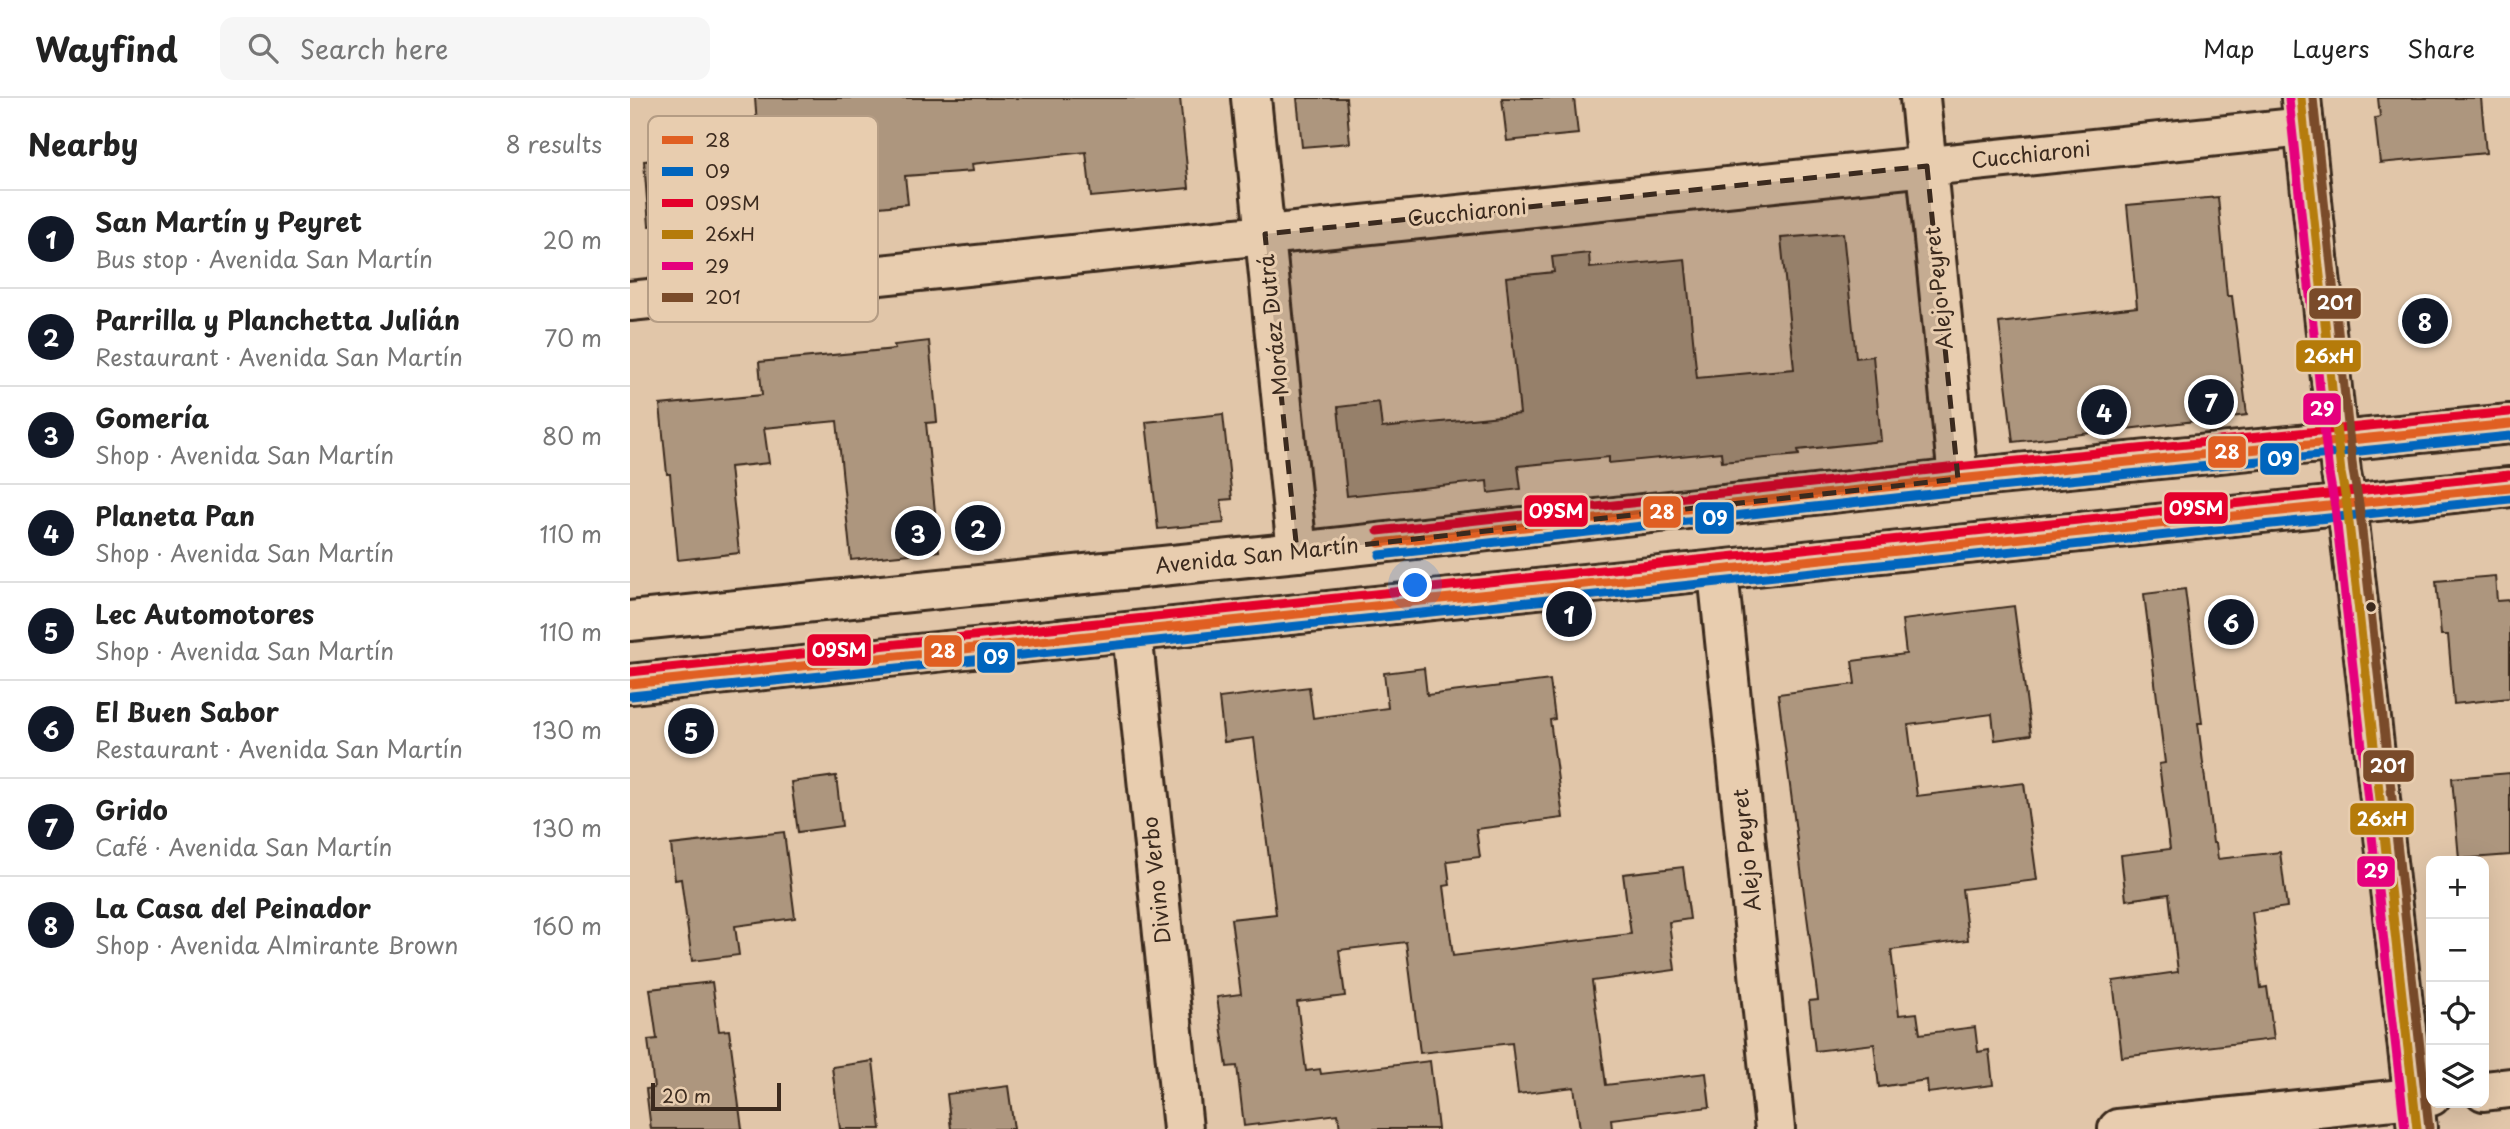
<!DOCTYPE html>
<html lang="en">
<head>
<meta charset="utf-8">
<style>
  body { margin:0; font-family:"Playpen Sans",sans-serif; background:#f6f6f6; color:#222 }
  .controls { position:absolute; right:21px; bottom:21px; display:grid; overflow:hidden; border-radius:14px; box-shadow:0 7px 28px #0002 }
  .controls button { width:63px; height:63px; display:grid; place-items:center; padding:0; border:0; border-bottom:2px solid #e0e0e0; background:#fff; color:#222; font:35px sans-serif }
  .scale { position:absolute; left:21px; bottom:18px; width:130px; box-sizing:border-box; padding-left:7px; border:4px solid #3b2a1e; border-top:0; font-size:19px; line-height:24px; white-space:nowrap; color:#3b2a1e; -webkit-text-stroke:5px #e8cdaf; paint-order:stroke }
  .you { position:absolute; left:786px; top:488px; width:24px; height:24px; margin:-18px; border:5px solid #fff; border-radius:50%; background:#1a73e8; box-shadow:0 0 0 10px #1a73e833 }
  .badge { display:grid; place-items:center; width:46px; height:46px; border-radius:50%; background:#111827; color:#fff; font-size:23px; font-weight:700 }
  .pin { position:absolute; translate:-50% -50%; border:4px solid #fff; box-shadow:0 2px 7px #0006 }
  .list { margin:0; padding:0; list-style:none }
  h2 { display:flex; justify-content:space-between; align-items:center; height:91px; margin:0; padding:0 28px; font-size:30px }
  h2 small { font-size:23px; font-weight:400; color:#767676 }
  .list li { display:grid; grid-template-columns:46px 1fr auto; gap:21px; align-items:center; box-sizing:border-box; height:98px; padding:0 28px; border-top:2px solid #e0e0e0 }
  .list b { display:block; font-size:26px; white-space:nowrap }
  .list p { margin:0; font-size:23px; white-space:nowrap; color:#767676 }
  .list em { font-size:23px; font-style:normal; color:#767676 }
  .icon { flex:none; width:38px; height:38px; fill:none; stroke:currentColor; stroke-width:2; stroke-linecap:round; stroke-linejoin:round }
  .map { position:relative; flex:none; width:1880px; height:1031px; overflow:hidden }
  header { display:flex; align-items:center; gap:42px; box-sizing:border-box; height:98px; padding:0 35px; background:#fff; border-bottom:2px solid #e0e0e0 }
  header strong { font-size:33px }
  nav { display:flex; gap:38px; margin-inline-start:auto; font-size:24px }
  .search { width:490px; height:63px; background:#f6f6f6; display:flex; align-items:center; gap:18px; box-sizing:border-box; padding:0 24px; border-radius:14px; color:#767676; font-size:26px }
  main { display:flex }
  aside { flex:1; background:#fff }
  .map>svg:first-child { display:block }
  .building { fill:#ad967e; stroke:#3b2a1e; stroke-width:2 }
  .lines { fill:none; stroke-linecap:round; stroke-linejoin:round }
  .street-casing { stroke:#3b2a1e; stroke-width:44 }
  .secondary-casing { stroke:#3b2a1e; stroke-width:44 }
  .primary-casing { stroke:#3b2a1e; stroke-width:44 }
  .street { stroke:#e8cdaf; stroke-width:38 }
  .secondary { stroke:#e8cdaf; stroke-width:38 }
  .primary { stroke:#e8cdaf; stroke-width:38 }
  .bus-1-casing { stroke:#e8cdaf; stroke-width:14 }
  .bus-2-casing { stroke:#e8cdaf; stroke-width:14 }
  .bus-3-casing { stroke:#e8cdaf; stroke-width:14 }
  .bus-4-casing { stroke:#e8cdaf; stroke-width:14 }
  .bus-5-casing { stroke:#e8cdaf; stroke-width:14 }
  .bus-6-casing { stroke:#e8cdaf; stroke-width:14 }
  .bus-1 { stroke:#e05f22; stroke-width:9 }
  .bus-2 { stroke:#0065bd; stroke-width:9 }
  .bus-3 { stroke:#e4002b; stroke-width:9 }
  .bus-4 { stroke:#b57b0a; stroke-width:9 }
  .bus-5 { stroke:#e5007d; stroke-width:9 }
  .bus-6 { stroke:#7a4b2a; stroke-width:9 }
  .marked { fill:#3b2a1e; fill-opacity:0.2; stroke:#3b2a1e; stroke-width:5; stroke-dasharray:14 9; stroke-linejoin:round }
  .bus-dot { fill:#3b2a1e; stroke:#e8cdaf; stroke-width:2.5 }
  .labels { text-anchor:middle; stroke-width:6; stroke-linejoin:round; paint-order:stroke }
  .street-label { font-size:21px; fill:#3b2a1e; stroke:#e8cdaf }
  .key { fill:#e8cdaf; stroke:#b49c84; stroke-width:2 }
  .key-label { font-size:19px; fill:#3b2a1e }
  .line-badge { stroke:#e8cdaf; stroke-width:2.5 }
  .badge-label { font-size:19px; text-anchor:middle; font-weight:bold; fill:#fff }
</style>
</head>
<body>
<header>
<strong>Wayfind</strong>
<div class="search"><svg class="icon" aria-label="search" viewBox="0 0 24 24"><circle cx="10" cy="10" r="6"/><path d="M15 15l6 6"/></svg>Search here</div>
<nav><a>Map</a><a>Layers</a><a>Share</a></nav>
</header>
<main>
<aside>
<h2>Nearby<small>8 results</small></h2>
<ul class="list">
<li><span class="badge">1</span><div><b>San Martín y Peyret</b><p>Bus stop · Avenida San Martín</p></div><em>20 m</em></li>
<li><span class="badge">2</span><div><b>Parrilla y Planchetta Julián</b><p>Restaurant · Avenida San Martín</p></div><em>70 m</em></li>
<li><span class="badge">3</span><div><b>Gomería</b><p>Shop · Avenida San Martín</p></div><em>80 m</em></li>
<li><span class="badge">4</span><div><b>Planeta Pan</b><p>Shop · Avenida San Martín</p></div><em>110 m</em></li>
<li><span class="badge">5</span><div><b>Lec Automotores</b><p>Shop · Avenida San Martín</p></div><em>110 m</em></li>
<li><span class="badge">6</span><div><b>El Buen Sabor</b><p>Restaurant · Avenida San Martín</p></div><em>130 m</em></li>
<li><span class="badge">7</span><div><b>Grido</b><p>Café · Avenida San Martín</p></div><em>130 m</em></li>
<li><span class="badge">8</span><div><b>La Casa del Peinador</b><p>Shop · Avenida Almirante Brown</p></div><em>160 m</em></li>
</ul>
</aside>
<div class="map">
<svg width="1880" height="1031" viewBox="0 0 1880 1031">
  <rect width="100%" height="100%" fill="#e1c6a9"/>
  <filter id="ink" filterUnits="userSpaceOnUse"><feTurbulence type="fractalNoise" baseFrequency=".0143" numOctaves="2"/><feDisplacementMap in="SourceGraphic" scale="14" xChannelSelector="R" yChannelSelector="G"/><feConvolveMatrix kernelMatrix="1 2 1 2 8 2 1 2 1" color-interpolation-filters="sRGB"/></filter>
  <g filter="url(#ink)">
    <g class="building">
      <polygon points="125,0 550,0 559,90 461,99 456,54 342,66 343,73 275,78 278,106 201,114 201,123 125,130 125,135 44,141 43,126 19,128 14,63 129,54"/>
      <polygon points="667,0 716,0 720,45 672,49"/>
      <polygon points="872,0 944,0 948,36 877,43"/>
      <polygon points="1748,0 1851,0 1856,55 1750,65 1745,20 1750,19"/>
      <polygon points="1588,99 1597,198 1602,198 1617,317 1383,344 1369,225 1507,209 1497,107"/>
      <polygon points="1213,135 1226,260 1243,258 1251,343 1168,352 1169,357 1092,364 1091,354 979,365 979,359 888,368 891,391 858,395 857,383 717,398 708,309 749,304 752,330 890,316 876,179 924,174 922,159 959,155 960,170 1055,161 1067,280 1164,271 1151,140"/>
      <polygon points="299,243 307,324 296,325 309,453 221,462 207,323 134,330 139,365 100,369 109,455 48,462 40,376 37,376 30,307 132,297 129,264 265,251 264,247"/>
      <polygon points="593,316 602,401 591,402 594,425 528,431 516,324"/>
      <polygon points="1865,478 1867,503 1880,502 1880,600 1824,606 1818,537 1811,537 1806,483"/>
      <polygon points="1555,491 1572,625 1568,625 1583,745 1586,745 1588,761 1650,754 1657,809 1622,814 1631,890 1637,889 1644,941 1492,959 1483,883 1548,874 1539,796 1496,802 1491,757 1540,751 1529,666 1535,665 1514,496"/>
      <polygon points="1384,508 1401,637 1365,642 1362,616 1278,627 1287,698 1394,685 1407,782 1332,791 1338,842 1261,852 1269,917 1287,915 1290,936 1345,929 1348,954 1359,952 1363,987 1298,995 1297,982 1249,989 1244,946 1185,953 1179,903 1188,902 1148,596 1225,586 1222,563 1276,556 1272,522"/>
      <polygon points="794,570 797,597 920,582 925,621 920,622 933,720 846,731 850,759 817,763 820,787 814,788 823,858 1001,836 993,776 1053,769 1060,821 1039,824 1045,872 962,883 976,987 1076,975 1080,1009 981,1021 982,1031 950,1031 944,989 888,996 882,945 790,955 776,844 709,852 715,898 667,904 676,973 690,971 691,976 800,963 808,1031 710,1031 708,1016 614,1028 607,968 597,969 587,899 611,896 601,821 646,816 624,640 594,644 589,600 679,589 683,620 758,610 754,575"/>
      <polygon points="1880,675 1880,757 1829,761 1822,680"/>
      <polygon points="206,678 212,728 168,734 161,684"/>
      <polygon points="154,734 165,820 105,828 109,857 62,863 51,781 45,782 41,747"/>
      <polygon points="82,884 89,933 99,932 112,1031 21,1031 16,991 24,990 18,942 27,941 20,891"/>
      <polygon points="243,963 251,1031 210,1031 202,969"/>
      <polygon points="378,988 384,1031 321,1031 317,996"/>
    </g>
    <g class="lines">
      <g class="street-casing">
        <g id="street">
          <polyline points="621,0 667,454"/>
          <polyline points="1290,0 1328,381"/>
          <polyline points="0,203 1674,29"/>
          <polyline points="1088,474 1145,1031"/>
          <polyline points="502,534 553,1031"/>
          <polyline points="1854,993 1880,990"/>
          <polyline points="1488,1031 1801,998"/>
        </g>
      </g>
      <g class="secondary-casing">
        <polyline id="secondary" points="1671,0 1711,375 1717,407 1787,1031"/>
      </g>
      <g class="primary-casing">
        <g id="primary">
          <polyline points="0,523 667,454 1328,381 1880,326"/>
          <polyline points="0,586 1880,389"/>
        </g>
      </g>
      <use href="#street" class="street"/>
      <use href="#secondary" class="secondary"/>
      <use href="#primary" class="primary"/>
      <g class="bus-1-casing">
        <g id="bus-1">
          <polyline points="749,445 1328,381 1880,326"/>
          <polyline points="0,586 1880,389"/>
        </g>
      </g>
      <g class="bus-2-casing">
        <g id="bus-2">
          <polyline points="750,457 1329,393 1880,338"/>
          <polyline points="1,598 1880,401"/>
        </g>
      </g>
      <g class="bus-3-casing">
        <g id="bus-3">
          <polyline points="748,433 1327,369 1879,314"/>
          <polyline points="0,574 1879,377"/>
        </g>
      </g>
      <g class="bus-4-casing">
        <polyline id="bus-4" points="1671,0 1711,375 1717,407 1787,1031"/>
      </g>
      <g class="bus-5-casing">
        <polyline id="bus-5" points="1659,1 1699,376 1705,409 1775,1031"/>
      </g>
      <g class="bus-6-casing">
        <polyline id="bus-6" points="1683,0 1723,373 1729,406 1799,1030"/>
      </g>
      <use href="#bus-1" class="bus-1"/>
      <use href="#bus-2" class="bus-2"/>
      <use href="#bus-3" class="bus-3"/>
      <use href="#bus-4" class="bus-4"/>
      <use href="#bus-5" class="bus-5"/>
      <use href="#bus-6" class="bus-6"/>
    </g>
  </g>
  <path class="marked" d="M 1297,68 L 1328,381 L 667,454 L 635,136 Z"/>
  <circle class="bus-dot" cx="1741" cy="509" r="6"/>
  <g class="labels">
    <g class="street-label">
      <text transform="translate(1401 57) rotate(-6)" y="7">Cucchiaroni</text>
      <text transform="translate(837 115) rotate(-6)" y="7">Cucchiaroni</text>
      <text transform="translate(1309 190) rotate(-96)" y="7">Alejo Peyret</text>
      <text transform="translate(644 227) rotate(-96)" y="7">Moráez Dutrá</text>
      <text transform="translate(627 458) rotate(-6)" y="7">Avenida San Martín</text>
      <text transform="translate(1117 752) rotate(-96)" y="7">Alejo Peyret</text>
      <text transform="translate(527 782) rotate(-96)" y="7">Divino Verbo</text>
    </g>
  </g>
  <rect x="18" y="18" width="230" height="206" rx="10" class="key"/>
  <rect x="32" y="38" width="31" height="8" fill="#e05f22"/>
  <rect x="32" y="69" width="31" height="9" fill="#0065bd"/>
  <rect x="32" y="101" width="31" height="8" fill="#e4002b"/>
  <rect x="32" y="132" width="31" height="9" fill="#b57b0a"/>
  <rect x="32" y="164" width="31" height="8" fill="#e5007d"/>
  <rect x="32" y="195" width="31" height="9" fill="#7a4b2a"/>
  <g class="key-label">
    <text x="75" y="49">28</text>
    <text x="75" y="80">09</text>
    <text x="75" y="112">09SM</text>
    <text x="75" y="143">26xH</text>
    <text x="75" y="175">29</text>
    <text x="75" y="206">201</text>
  </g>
  <g class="line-badge">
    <rect x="1678" y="189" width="54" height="33" rx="7" fill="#7a4b2a"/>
    <rect x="1665" y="241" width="67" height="34" rx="7" fill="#b57b0a"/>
    <rect x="1672" y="294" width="40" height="34" rx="7" fill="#e5007d"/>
    <rect x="1577" y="337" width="40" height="34" rx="7" fill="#e05f22"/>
    <rect x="1629" y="344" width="41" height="34" rx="7" fill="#0065bd"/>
    <rect x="1533" y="393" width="66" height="34" rx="7" fill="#e4002b"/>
    <rect x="893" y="396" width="66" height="34" rx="7" fill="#e4002b"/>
    <rect x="1012" y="397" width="40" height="34" rx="7" fill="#e05f22"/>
    <rect x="1064" y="403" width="41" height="34" rx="7" fill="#0065bd"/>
    <rect x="176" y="535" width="66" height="34" rx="7" fill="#e4002b"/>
    <rect x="293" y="536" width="40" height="34" rx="7" fill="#e05f22"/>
    <rect x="346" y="543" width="40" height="33" rx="7" fill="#0065bd"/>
    <rect x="1732" y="651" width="53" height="34" rx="7" fill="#7a4b2a"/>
    <rect x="1719" y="704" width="66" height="34" rx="7" fill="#b57b0a"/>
    <rect x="1726" y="757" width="40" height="33" rx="7" fill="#e5007d"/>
  </g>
  <g class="badge-label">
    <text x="1705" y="212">201</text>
    <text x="1699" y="265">26xH</text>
    <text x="1692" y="318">29</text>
    <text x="1597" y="361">28</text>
    <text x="1650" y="368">09</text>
    <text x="1566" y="417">09SM</text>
    <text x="926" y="420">09SM</text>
    <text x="1032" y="421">28</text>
    <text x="1085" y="427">09</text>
    <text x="209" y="559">09SM</text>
    <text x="313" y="560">28</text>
    <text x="366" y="566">09</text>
    <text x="1758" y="675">201</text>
    <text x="1752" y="728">26xH</text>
    <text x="1746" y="780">29</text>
  </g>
</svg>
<div class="controls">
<button>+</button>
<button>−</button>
<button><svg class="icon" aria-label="locate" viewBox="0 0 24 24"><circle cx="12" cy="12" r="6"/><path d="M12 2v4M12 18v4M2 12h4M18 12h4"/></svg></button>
<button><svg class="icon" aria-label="layers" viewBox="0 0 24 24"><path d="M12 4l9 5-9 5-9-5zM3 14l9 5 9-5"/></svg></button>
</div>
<div class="scale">20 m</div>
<div class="you"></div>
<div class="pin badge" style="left:939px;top:516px">1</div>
<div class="pin badge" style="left:348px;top:430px">2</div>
<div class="pin badge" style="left:288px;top:435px">3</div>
<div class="pin badge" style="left:1474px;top:314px">4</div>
<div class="pin badge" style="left:61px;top:633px">5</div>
<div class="pin badge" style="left:1601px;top:524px">6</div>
<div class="pin badge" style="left:1581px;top:304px">7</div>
<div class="pin badge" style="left:1795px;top:223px">8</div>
</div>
</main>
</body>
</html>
